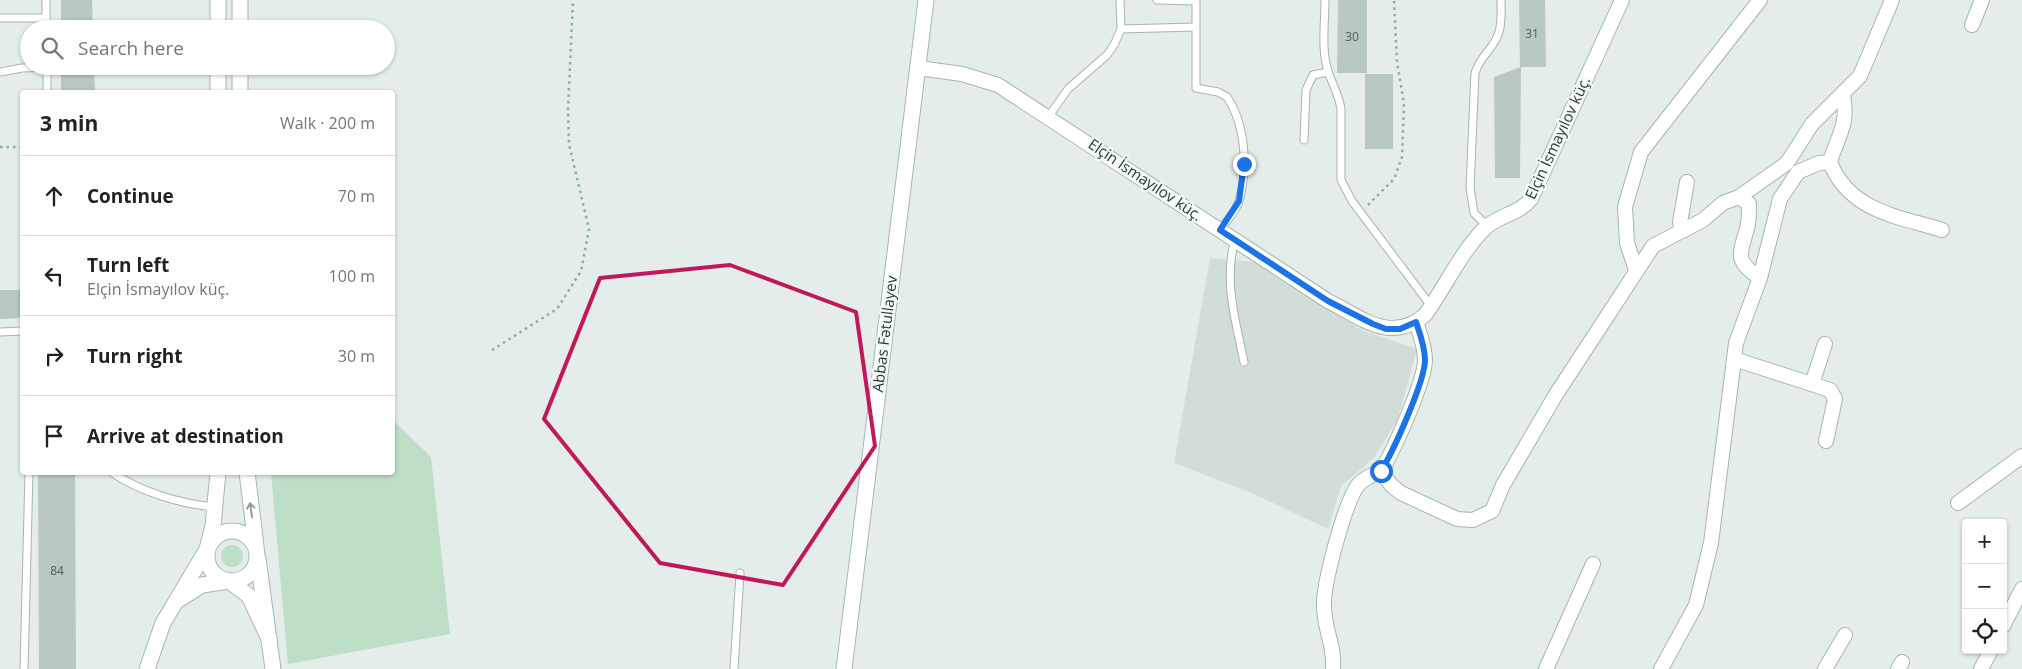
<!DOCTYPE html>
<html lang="en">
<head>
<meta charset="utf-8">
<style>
  body { margin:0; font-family:"Open Sans",sans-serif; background:#f6f6f6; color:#222 }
  .controls { position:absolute; right:15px; bottom:15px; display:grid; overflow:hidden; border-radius:5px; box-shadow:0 1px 4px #0004 }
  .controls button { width:45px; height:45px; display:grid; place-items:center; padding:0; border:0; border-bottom:1px solid #e0e0e0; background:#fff; color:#222; font:25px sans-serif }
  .stop { position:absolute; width:15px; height:15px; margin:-11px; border:4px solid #1a73e8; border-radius:50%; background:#fff }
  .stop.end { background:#1a73e8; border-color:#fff; box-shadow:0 1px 5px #0008 }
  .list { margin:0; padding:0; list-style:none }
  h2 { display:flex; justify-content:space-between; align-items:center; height:65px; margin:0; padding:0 20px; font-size:21px }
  h2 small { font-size:16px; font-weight:400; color:#767676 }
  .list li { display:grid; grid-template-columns:32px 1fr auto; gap:15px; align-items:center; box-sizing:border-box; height:80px; padding:0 20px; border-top:1px solid #e0e0e0 }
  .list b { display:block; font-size:19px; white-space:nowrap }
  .list p { margin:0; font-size:16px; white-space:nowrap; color:#767676 }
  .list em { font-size:16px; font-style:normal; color:#767676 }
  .icon { flex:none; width:28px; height:28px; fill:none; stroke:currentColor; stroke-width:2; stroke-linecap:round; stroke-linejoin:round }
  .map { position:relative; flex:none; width:2022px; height:669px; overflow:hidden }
  .search { position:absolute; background:#fff; box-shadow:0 1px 4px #0004; left:20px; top:20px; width:375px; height:55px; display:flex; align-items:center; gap:12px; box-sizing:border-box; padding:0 18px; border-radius:28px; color:#767676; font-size:19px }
  .panel { position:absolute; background:#fff; box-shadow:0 1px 4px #0004; left:20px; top:90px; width:375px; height:385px; border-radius:5px }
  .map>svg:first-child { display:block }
  .built { fill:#d2ddd8 }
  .green { fill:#bddec7 }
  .building { fill:#b9c8c2 }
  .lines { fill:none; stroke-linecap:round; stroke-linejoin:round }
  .service-casing { stroke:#a6b5b0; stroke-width:9 }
  .minor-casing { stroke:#a6b5b0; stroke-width:16 }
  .secondary-casing { stroke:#a2b9b1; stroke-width:17 }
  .path { stroke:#84b1a4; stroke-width:2.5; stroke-dasharray:2.5 4; stroke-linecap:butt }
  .service { stroke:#fff; stroke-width:7 }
  .minor { stroke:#fff; stroke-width:14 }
  .secondary { stroke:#fff; stroke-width:15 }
  .oneway { stroke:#919f9c }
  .route { stroke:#1a73e8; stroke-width:6 }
  .marked { fill:none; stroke:#c2185b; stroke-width:4; stroke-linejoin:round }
  .labels { text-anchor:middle; stroke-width:4.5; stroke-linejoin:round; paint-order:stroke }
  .number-label { font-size:12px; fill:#48615a }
  .street-label { font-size:15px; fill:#233f38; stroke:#f4f9f7 }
</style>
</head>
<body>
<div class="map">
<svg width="2022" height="669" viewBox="0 0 2022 669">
  <rect width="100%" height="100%" fill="#e4ede9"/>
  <polygon class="built" points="1210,258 1255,262 1364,331 1417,349 1398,419 1374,458 1341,486 1328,529 1252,493 1174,463"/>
  <g class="green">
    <polygon points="393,420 431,457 450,634 288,664 271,473 392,472"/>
    <circle cx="232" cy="556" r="11"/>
  </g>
  <g class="building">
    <polygon points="61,0 92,0 93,29 61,29"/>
    <polygon points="1338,0 1367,0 1367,73 1337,73"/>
    <polygon points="1519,0 1545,0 1546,67 1520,67"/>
    <polygon points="61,66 94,66 95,92 61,92"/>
    <polygon points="1521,67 1520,178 1495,178 1494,77"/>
    <rect x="1365" y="74" width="28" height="75"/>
    <polygon points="0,290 22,290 22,318 0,319"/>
    <polygon points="38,472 75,472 76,669 39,669"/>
  </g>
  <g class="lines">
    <g class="service-casing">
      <g id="service">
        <polyline points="46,0 46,29"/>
        <polyline points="1157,0 1195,1"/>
        <path d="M 1196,0 L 1196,88 L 1218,92 L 1227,97 C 1246,125 1248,169 1239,201 C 1236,212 1226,221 1220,230"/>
        <path d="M 1325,0 C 1325,23 1321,49 1328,71 C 1332,84 1339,95 1341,109 L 1341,180 L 1352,201 L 1431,306"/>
        <polyline points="0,18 46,18"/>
        <polyline points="1121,29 1195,27"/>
        <polyline points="47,66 47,92"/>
        <polyline points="0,72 22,68 47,67"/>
        <polyline points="1049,116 1068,89 1107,55 1114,45 1121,29 1120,0"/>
        <polyline points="1304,140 1306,90 1313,75 1328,72"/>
        <path d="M 1487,226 L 1474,213 L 1470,188 L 1475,73 C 1481,54 1495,48 1499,32 C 1502,22 1501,10 1501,0"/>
        <path d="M 1235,240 C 1223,282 1236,321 1244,362"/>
        <polyline points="0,332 22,331"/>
        <path d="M 111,472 C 141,492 180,504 215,507"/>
        <polyline points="24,669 29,472"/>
        <polyline points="734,669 740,573"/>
      </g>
    </g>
    <g class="minor-casing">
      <g id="minor">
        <polyline points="1972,25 1982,0"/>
        <path d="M 918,68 L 962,74 L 998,85 L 1328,301 C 1362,318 1391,344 1425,315 C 1446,286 1460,253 1485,228 C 1499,215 1519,214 1531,199 L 1622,0"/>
        <path d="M 1843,95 C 1849,125 1838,135 1830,162 C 1849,211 1897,216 1942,230"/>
        <path d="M 1739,197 L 1749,204 C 1749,211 1749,218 1748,224 C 1742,252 1731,259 1760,278"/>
        <polyline points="1684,230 1680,222 1687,182"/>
        <polyline points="1636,270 1627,243 1625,207 1641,152 1760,0"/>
        <path d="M 1416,322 C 1420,334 1425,347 1425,360 C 1425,381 1393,452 1381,471 L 1391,485 L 1401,493 L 1457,519 L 1473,520 L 1492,511 L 1503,485 L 1555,396 L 1653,246 L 1703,220 L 1723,203 L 1739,197 L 1787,163 L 1812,124 L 1860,76 L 1892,0"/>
        <polyline points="1734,359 1830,390 1835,399 1826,441"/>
        <polyline points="1812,384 1825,344"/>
        <polyline points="1958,503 2022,456"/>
        <polyline points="2003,626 2022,589"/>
        <path d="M 1333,669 C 1335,646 1324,629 1324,606 C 1323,584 1345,502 1358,485 C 1364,478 1372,475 1381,471"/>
        <polyline points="1546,669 1593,564"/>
        <polyline points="1661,669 1696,605 1711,543 1736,343 1760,278 1780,199 1798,172 1819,163 1830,162"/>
        <polyline points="1825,669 1845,635"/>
        <polyline points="1898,669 1902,662"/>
        <polyline points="1981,669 1991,650"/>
      </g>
    </g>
    <g class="secondary-casing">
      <g id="secondary">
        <polyline points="218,0 218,29"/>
        <polyline points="240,0 240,29"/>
        <polyline points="218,66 218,92"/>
        <polyline points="240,66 240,92"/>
        <polyline points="247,472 256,546"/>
        <circle cx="232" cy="556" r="25"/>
        <polyline points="258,559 273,669"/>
        <polyline points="180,599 202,585 229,581 249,596 269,639"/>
        <polyline points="147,669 163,623 207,549 213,526 218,472"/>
        <polyline points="844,669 926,0"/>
      </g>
    </g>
    <g class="path">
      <polyline points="0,147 22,147"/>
      <polyline points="1368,205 1394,179 1402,157 1404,104 1397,62 1394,0"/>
      <polyline points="492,350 557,309 581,271 589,229 569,144 568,110 573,0"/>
    </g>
    <use href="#service" class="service"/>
    <use href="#minor" class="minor"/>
    <use href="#secondary" class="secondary"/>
  </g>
  <defs><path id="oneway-shaft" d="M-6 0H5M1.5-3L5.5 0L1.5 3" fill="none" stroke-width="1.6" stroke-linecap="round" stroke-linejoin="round" transform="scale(1.25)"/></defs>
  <use class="oneway" href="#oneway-shaft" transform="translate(251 510) rotate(-98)"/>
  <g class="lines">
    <path class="route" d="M 1244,164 L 1239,201 L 1220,230 L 1328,301 L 1373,324 L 1386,329 L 1400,329 L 1416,322 C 1420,334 1425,347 1425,360 C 1425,381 1393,452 1381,471"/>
  </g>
  <path class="marked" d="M 730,265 L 856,312 L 875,446 L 783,585 L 660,563 L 544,419 L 600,278 Z"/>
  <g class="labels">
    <g class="number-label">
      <text x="1532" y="38">31</text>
      <text x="1352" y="41">30</text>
      <text x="57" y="575">84</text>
    </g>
    <g class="street-label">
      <text transform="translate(1558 138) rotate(-65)" y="5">Elçin İsmayılov küç.</text>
      <text transform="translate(1145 180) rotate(34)" y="5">Elçin İsmayılov küç.</text>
      <text transform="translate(885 334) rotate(-83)" y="5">Abbas Fətullayev</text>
    </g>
  </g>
</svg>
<div class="controls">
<button>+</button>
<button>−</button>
<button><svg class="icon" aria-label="locate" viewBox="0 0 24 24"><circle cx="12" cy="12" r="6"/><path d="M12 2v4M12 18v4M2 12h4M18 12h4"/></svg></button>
</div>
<div class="stop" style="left:1381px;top:471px"></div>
<div class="stop end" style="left:1244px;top:164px"></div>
<div class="search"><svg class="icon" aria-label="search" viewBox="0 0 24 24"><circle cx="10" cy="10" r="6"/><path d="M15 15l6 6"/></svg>Search here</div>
<section class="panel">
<h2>3 min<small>Walk · 200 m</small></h2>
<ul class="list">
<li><svg class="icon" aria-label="ahead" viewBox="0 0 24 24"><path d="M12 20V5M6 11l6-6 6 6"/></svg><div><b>Continue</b></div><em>70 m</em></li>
<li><svg class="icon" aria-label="left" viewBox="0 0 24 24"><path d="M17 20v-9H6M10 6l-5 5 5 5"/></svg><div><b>Turn left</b><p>Elçin İsmayılov küç.</p></div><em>100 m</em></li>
<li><svg class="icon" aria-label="right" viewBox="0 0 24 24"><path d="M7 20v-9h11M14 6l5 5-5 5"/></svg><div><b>Turn right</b></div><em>30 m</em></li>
<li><svg class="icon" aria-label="arrive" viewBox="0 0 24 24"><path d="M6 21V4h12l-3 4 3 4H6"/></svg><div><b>Arrive at destination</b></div></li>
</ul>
</section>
</div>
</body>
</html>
